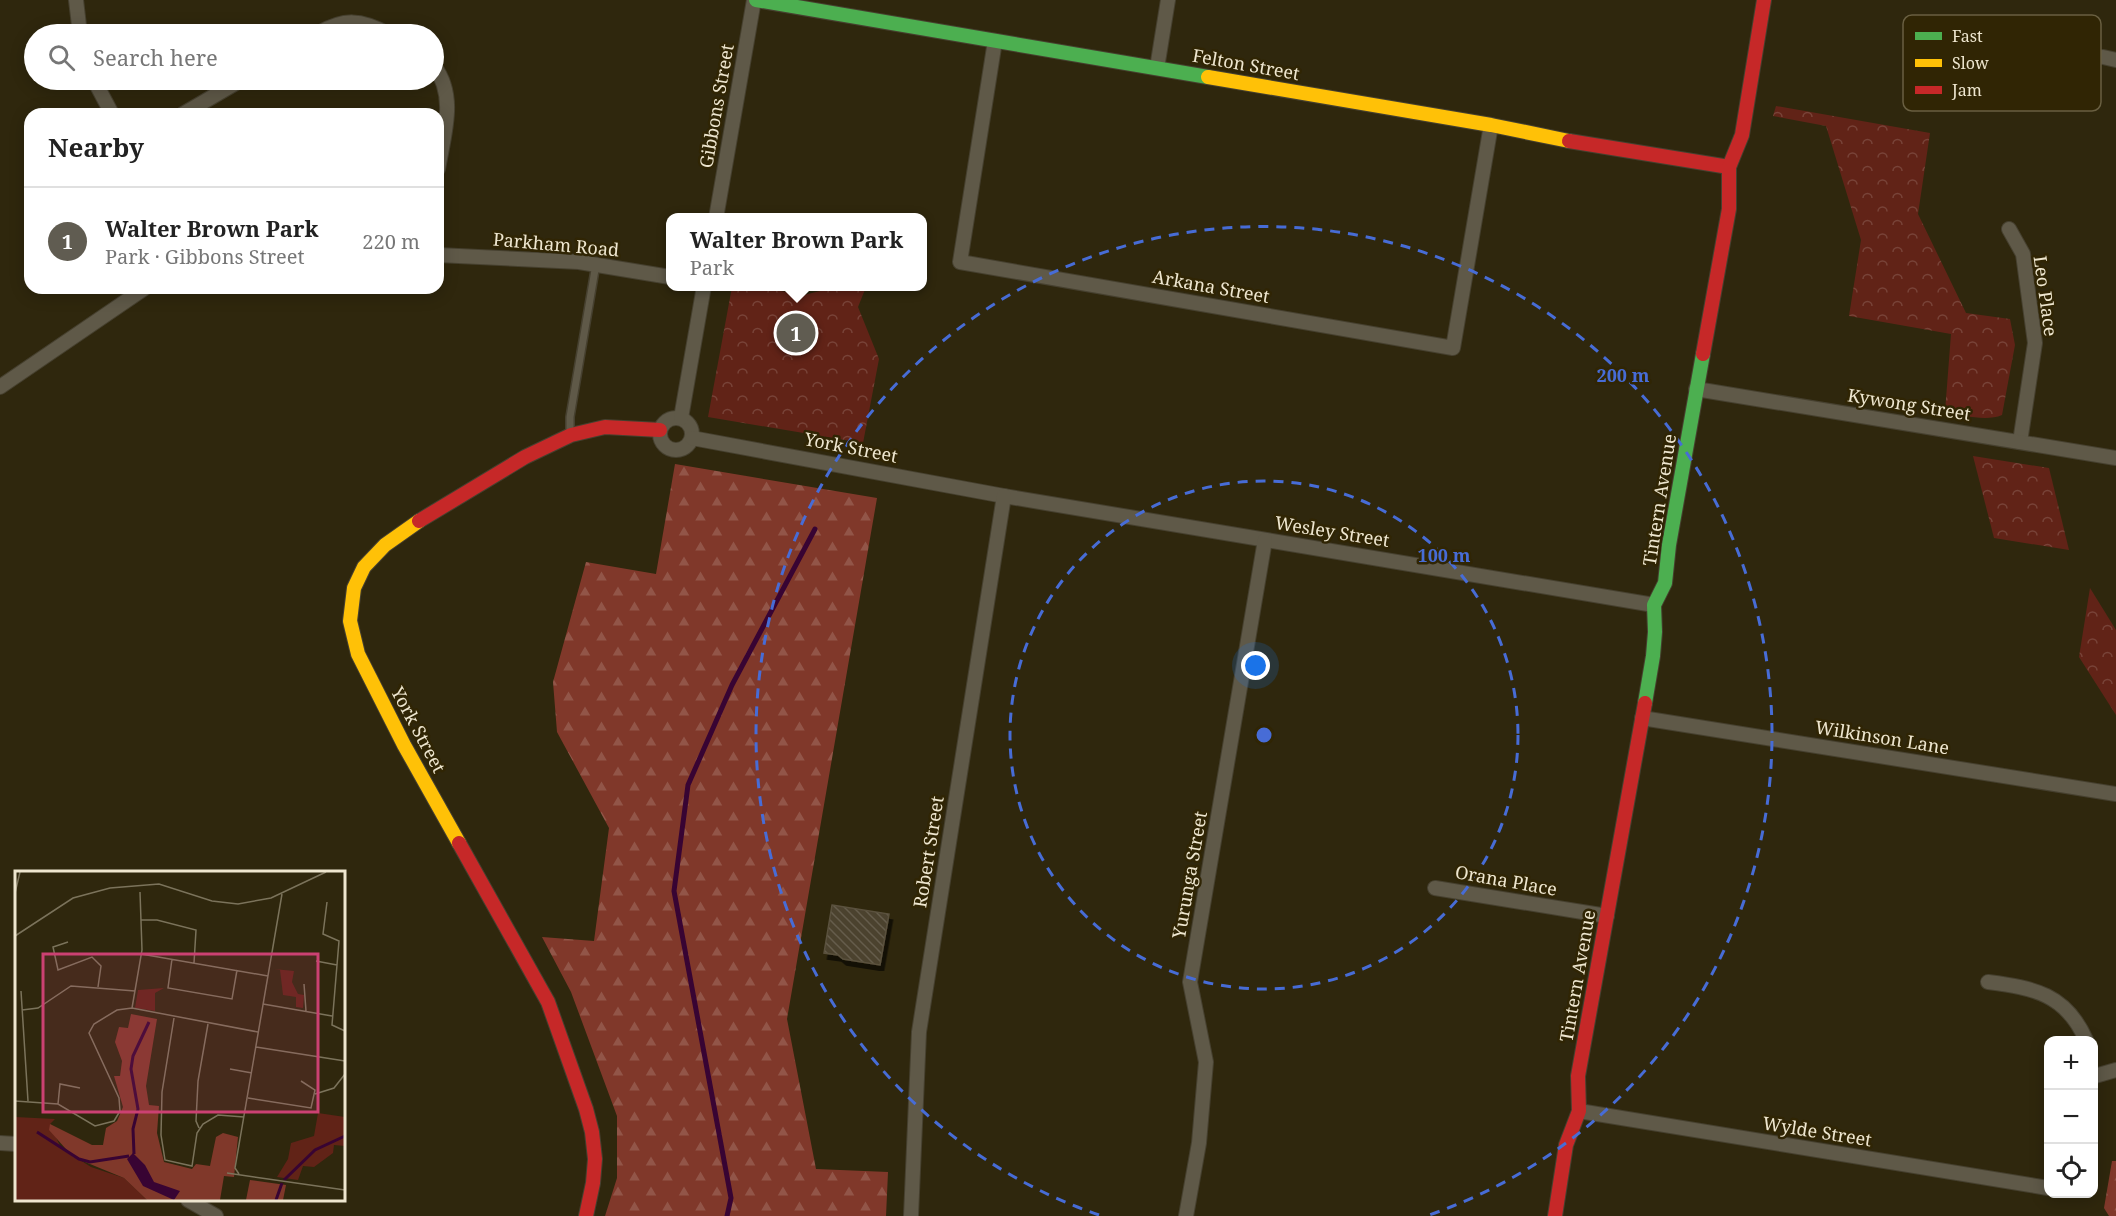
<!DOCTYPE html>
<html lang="en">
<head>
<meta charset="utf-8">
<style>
  body { margin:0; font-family:"Noto Serif",serif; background:#f6f6f6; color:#222 }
  .controls { position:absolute; right:18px; bottom:18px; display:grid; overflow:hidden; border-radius:12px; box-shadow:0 3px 15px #0003 }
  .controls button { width:54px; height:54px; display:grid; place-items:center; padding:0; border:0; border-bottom:2px solid #e0e0e0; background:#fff; color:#222; font:30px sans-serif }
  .you { position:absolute; left:1256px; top:666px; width:21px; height:21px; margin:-15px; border:4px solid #fff; border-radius:50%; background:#1a73e8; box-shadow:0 0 0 9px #1a73e833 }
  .badge { display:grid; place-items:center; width:39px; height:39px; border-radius:50%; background:#605c51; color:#fff; font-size:20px; font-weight:700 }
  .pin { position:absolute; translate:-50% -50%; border:3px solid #fff; box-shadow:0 2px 6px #0006 }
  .popup { position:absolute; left:666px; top:213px; width:261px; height:78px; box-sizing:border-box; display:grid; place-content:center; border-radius:12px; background:#fff; filter:drop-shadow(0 2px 4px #0005); font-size:20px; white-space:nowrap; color:#767676 }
  .popup b { font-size:22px; color:#222 }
  .popup::after { content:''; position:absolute; left:50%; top:100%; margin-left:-12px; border:12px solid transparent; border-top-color:#fff }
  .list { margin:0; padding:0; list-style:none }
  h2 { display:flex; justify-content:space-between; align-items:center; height:78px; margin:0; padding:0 24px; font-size:26px }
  h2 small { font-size:20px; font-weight:400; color:#767676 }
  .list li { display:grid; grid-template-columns:39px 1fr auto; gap:18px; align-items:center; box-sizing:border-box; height:108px; padding:0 24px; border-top:2px solid #e0e0e0 }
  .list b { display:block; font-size:22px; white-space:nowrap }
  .list p { margin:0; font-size:20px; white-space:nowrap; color:#767676 }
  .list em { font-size:20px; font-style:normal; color:#767676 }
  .icon { flex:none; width:33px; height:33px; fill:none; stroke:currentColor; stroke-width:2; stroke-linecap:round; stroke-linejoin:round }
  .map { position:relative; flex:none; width:2116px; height:1216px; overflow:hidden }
  .search { position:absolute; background:#fff; box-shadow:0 3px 15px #0003; left:24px; top:24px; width:420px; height:66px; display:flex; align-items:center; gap:15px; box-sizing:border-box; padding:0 21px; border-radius:33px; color:#767676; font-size:22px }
  .panel { position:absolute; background:#fff; box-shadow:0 3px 15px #0003; left:24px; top:108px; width:420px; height:186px; border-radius:18px }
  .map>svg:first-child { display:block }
  .forest { fill:url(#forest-firs) }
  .park { fill:url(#park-crowns) }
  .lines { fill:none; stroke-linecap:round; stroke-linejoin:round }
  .stream { stroke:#380433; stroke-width:5 }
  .building { fill:url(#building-back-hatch); stroke:#5a513e; stroke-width:1.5; filter:url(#shadow) }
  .lane-casing { stroke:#46402f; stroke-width:10 }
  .street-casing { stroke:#46402f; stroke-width:16 }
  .fast-casing { stroke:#46402f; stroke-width:16 }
  .slow-casing { stroke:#46402f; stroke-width:16 }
  .jam-casing { stroke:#46402f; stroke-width:16 }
  .lane { stroke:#5f5948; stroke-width:7 }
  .street { stroke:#5f5948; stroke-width:14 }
  .fast { stroke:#4caf50; stroke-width:14 }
  .slow { stroke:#ffc107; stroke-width:14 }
  .jam { stroke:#c62828; stroke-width:14 }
  .ring { fill:none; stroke:#476cd6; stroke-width:3; stroke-dasharray:10 8 }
  .labels { text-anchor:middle; stroke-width:5; stroke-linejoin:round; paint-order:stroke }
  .street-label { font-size:18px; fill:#eee6cf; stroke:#302504 }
  .inset-river { fill:none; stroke:#380433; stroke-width:3 }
  .inset-road { fill:none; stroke:#7b735b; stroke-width:1.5 }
  .view { fill:#cb4172; fill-opacity:0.15; stroke:#cb4172; stroke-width:3 }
  .inset-edge { fill:none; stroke:#eee6cf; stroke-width:3 }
  .key { fill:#302504; stroke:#695f41; stroke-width:1.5 }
  .key-label { font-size:16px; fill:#eee6cf }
  .centre { fill:#476cd6; stroke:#302504; stroke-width:3 }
  .ring-label { font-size:18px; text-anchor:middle; font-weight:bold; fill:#476cd6; stroke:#302504; stroke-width:5; stroke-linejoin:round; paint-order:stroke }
</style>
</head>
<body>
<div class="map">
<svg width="2116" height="1216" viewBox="0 0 2116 1216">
  <defs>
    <pattern id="forest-firs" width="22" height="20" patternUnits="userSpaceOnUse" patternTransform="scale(1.5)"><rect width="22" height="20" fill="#80382a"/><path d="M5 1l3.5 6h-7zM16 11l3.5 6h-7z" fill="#925548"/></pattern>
    <pattern id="park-crowns" width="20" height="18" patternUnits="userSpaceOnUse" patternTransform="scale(1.5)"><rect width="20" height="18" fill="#612317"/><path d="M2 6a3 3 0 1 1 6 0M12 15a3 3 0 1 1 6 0" fill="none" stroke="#784338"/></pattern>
    <pattern id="building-back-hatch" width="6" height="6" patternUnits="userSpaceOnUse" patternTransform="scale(1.5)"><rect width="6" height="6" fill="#4b422e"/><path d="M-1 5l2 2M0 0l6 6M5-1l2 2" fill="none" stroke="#655d4b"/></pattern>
    <filter id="shadow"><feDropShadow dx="3.5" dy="6" stdDeviation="0" flood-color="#0009"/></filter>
  </defs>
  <rect width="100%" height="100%" fill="#2f270d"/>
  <g class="forest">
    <polygon points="675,464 877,498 787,1019 816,1169 888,1172 886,1216 605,1216 617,1178 617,1116 571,992 542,937 594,941 609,828 557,732 553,682 586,562 656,574"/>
    <polygon points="2112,1161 2116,1161 2116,1216 2109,1216 2104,1208"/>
  </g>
  <g class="park">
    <path d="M 1776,106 L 1930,133 L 1918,214 L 1966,313 L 2010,319 L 2015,345 L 2002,415 C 1986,422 1962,415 1945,412 L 1951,334 L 1849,316 L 1861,240 L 1826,126 L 1773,116 Z"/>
    <polygon points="732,287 757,287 804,295 836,287 866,287 858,307 879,359 863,443 708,417"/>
    <polygon points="1973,456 2049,468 2069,550 1994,538"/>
    <polygon points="2090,588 2116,630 2116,715 2079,657"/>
  </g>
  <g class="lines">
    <polyline class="stream" points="727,1216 731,1198 674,891 688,785 732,685 815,529"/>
  </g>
  <polygon class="building" points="832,905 889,914 880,965 843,959 838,955 824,953"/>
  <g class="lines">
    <g class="lane-casing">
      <polyline id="lane" points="570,433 570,417 596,264"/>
    </g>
    <g class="street-casing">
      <g id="street">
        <polyline points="76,0 80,34"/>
        <path d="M 317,34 C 344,18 361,19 388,34"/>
        <polyline points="995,41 960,262 1453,348 1491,125"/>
        <polyline points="2103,57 2116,60"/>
        <path d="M 434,66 C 457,96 444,134 438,169"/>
        <polyline points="1157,68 1168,0"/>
        <polyline points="94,80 112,114"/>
        <polyline points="183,114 241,80"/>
        <polyline points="716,218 754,0"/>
        <polyline points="2009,229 2023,254 2035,343 2020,442"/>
        <polyline points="438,255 579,262 670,277"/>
        <polyline points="0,387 145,288"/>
        <polyline points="1696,389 2116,458"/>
        <circle cx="676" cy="434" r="16"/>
        <polyline points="681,418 704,286"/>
        <polyline points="692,438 1004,496 1654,605"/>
        <polyline points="1642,718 2116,794"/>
        <polyline points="1435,888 1607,916"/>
        <path d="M 1988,982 C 2034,988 2066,994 2086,1040"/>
        <polyline points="2095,1076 2116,1070"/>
        <polyline points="1579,1111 2048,1188"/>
        <polyline points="0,1143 16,1144"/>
        <polyline points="188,1200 216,1216"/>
        <polyline points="911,1216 919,1032 1004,496"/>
        <polyline points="1186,1216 1199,1143 1206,1062 1190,982 1265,540"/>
      </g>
    </g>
    <g class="fast-casing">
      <g id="fast">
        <polyline points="756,0 1208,77"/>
        <polyline points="1645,703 1653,656 1655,632 1654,605 1665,583 1669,545 1703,354"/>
      </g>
    </g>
    <g class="slow-casing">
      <g id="slow">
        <polyline points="1208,77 1491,125 1569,141"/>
        <polyline points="419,521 385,545 364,567 354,588 350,621 358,654 404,745 459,843"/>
      </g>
    </g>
    <g class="jam-casing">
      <g id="jam">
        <polyline points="1569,141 1729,167"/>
        <polyline points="1703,354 1729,209 1729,167 1742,135 1764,0"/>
        <polyline points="419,521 525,457 571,435 605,427 660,430"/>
        <polyline points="459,843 548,1002 586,1109 592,1132 595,1159 593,1183 586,1216"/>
        <polyline points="1555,1216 1566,1145 1579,1111 1578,1076 1645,703"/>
      </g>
    </g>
    <use href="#lane" class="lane"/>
    <use href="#street" class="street"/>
    <use href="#fast" class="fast"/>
    <use href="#slow" class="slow"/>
    <use href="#jam" class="jam"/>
  </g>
  <g class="ring">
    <circle cx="1264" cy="735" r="254"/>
    <path d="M1099 1215A508 508 0 1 1 1429 1215"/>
  </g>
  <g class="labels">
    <g class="street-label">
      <text transform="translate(1246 65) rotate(10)" y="6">Felton Street</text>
      <text transform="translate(717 106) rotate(-80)" y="6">Gibbons Street</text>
      <text transform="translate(556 245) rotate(5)" y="6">Parkham Road</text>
      <text transform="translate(1211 287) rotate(10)" y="6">Arkana Street</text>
      <text transform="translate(2045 296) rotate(82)" y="6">Leo Place</text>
      <text transform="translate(1909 405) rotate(9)" y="6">Kywong Street</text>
      <text transform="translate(851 448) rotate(11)" y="6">York Street</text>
      <text transform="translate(1660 500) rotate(-81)" y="6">Tintern Avenue</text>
      <text transform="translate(1332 532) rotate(9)" y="6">Wesley Street</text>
      <text transform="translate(418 730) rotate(62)" y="6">York Street</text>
      <text transform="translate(1882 738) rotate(9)" y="6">Wilkinson Lane</text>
      <text transform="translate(929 852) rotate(-81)" y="6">Robert Street</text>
      <text transform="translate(1190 875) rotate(-80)" y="6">Yurunga Street</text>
      <text transform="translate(1506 881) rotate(10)" y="6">Orana Place</text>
      <text transform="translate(1578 976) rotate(-80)" y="6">Tintern Avenue</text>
      <text transform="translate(1817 1132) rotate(9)" y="6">Wylde Street</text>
    </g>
  </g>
  <g transform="translate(15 871)">
    <rect width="330" height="330" fill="#2f270d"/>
    <path d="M 0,246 L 40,248 L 35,253 L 46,277 L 76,296 L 109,307 L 132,329 L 0,329 Z" fill="#612317"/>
    <path d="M 116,143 L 142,148 L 131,215 L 134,234 L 144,235 L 142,262 L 149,291 L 177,298 L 181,293 L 195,295 L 201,266 L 208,262 L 223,266 L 219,306 L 209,305 L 205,329 L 132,329 L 109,307 L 58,286 L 34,259 L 35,253 L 77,274 L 88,274 L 91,257 L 102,250 L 108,236 L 99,205 L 105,205 L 107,190 L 100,171 L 104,156 L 113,157 ZM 235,309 L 271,314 L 268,329 L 231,329 Z" fill="#80382a"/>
    <path d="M 259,98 L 279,100 L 277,111 L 283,123 L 289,124 L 288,137 L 281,136 L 281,126 L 268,124 L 265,99 ZM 149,117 L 140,122 L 140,140 L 120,137 L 123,119 ZM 303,242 L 330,246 L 330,275 L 319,274 L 318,282 L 299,296 L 288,295 L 283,309 L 262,306 L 273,288 L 276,272 L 299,265 Z" fill="#612317"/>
    <path d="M 118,282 L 130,294 L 139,311 L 165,320 L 159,329 L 128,315 L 112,288 Z" fill="#380433"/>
    <path class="inset-river" d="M 22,261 L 64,288 L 75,291 L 114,285M 119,283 L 118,258 L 123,238 L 116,198 L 118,185 L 134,151M 269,309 L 300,279 L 330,265M 261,329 L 267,312"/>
    <path class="inset-road" d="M 0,22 L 5,1M 312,31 L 308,63 L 324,70 L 317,154 L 330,160M 126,49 L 142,49 L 181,59 L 179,92M 0,65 L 58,27 L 95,17 L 144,13 L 197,30 L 223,33 L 256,27 L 311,1M 53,71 L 38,76 L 43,99 L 77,86 L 86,95 L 83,116M 126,83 L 253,105M 157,88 L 153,117 L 217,128 L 222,99M 301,90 L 322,94M 289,113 L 291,140M 6,120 L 13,230M 248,133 L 317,145M 117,137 L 127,79 L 125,21M 7,139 L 23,137 L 56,115 L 120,120M 159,147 L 147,221 L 146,264 L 150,289 L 177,295 L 182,262 L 188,253 L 203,244 L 229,246M 241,176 L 330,190M 215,198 L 237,202M 300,223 L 319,217 L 330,203M 233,227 L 296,237 L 300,219 L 286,210M 0,230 L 43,233 L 80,255 L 99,250 L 105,240 L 104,227 L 74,162 L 79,153 L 102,139 L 117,137 L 243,161M 43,233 L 45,213 L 65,217M 184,257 L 181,250 L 183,210 L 193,153M 212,302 L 330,319M 224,303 L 220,297 L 267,23"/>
    <path class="view" d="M 28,83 L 303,83 L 303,241 L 28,241 Z"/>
    <rect width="330" height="330" class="inset-edge"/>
  </g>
  <rect x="1903" y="15" width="198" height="96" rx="9" class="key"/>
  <rect x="1915" y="32" width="27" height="8" fill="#4caf50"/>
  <rect x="1915" y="59" width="27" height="8" fill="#ffc107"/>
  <rect x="1915" y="86" width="27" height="8" fill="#c62828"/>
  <g class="key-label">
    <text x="1952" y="42">Fast</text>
    <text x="1952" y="69">Slow</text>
    <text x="1952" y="96">Jam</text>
  </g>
  <circle cx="1264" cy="735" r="9" class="centre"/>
  <g class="ring-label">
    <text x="1623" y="382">200 m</text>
    <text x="1444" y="562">100 m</text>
  </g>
</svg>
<div class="controls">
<button>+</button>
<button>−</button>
<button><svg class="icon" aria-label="locate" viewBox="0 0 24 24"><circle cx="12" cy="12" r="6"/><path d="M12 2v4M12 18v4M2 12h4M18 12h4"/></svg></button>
</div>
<div class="you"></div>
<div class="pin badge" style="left:796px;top:333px">1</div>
<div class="popup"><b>Walter Brown Park</b>Park</div>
<div class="search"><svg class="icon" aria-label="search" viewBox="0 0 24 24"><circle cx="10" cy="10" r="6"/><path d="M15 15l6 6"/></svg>Search here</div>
<section class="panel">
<h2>Nearby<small></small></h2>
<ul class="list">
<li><span class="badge">1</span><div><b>Walter Brown Park</b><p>Park · Gibbons Street</p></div><em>220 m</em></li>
</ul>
</section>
</div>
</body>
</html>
